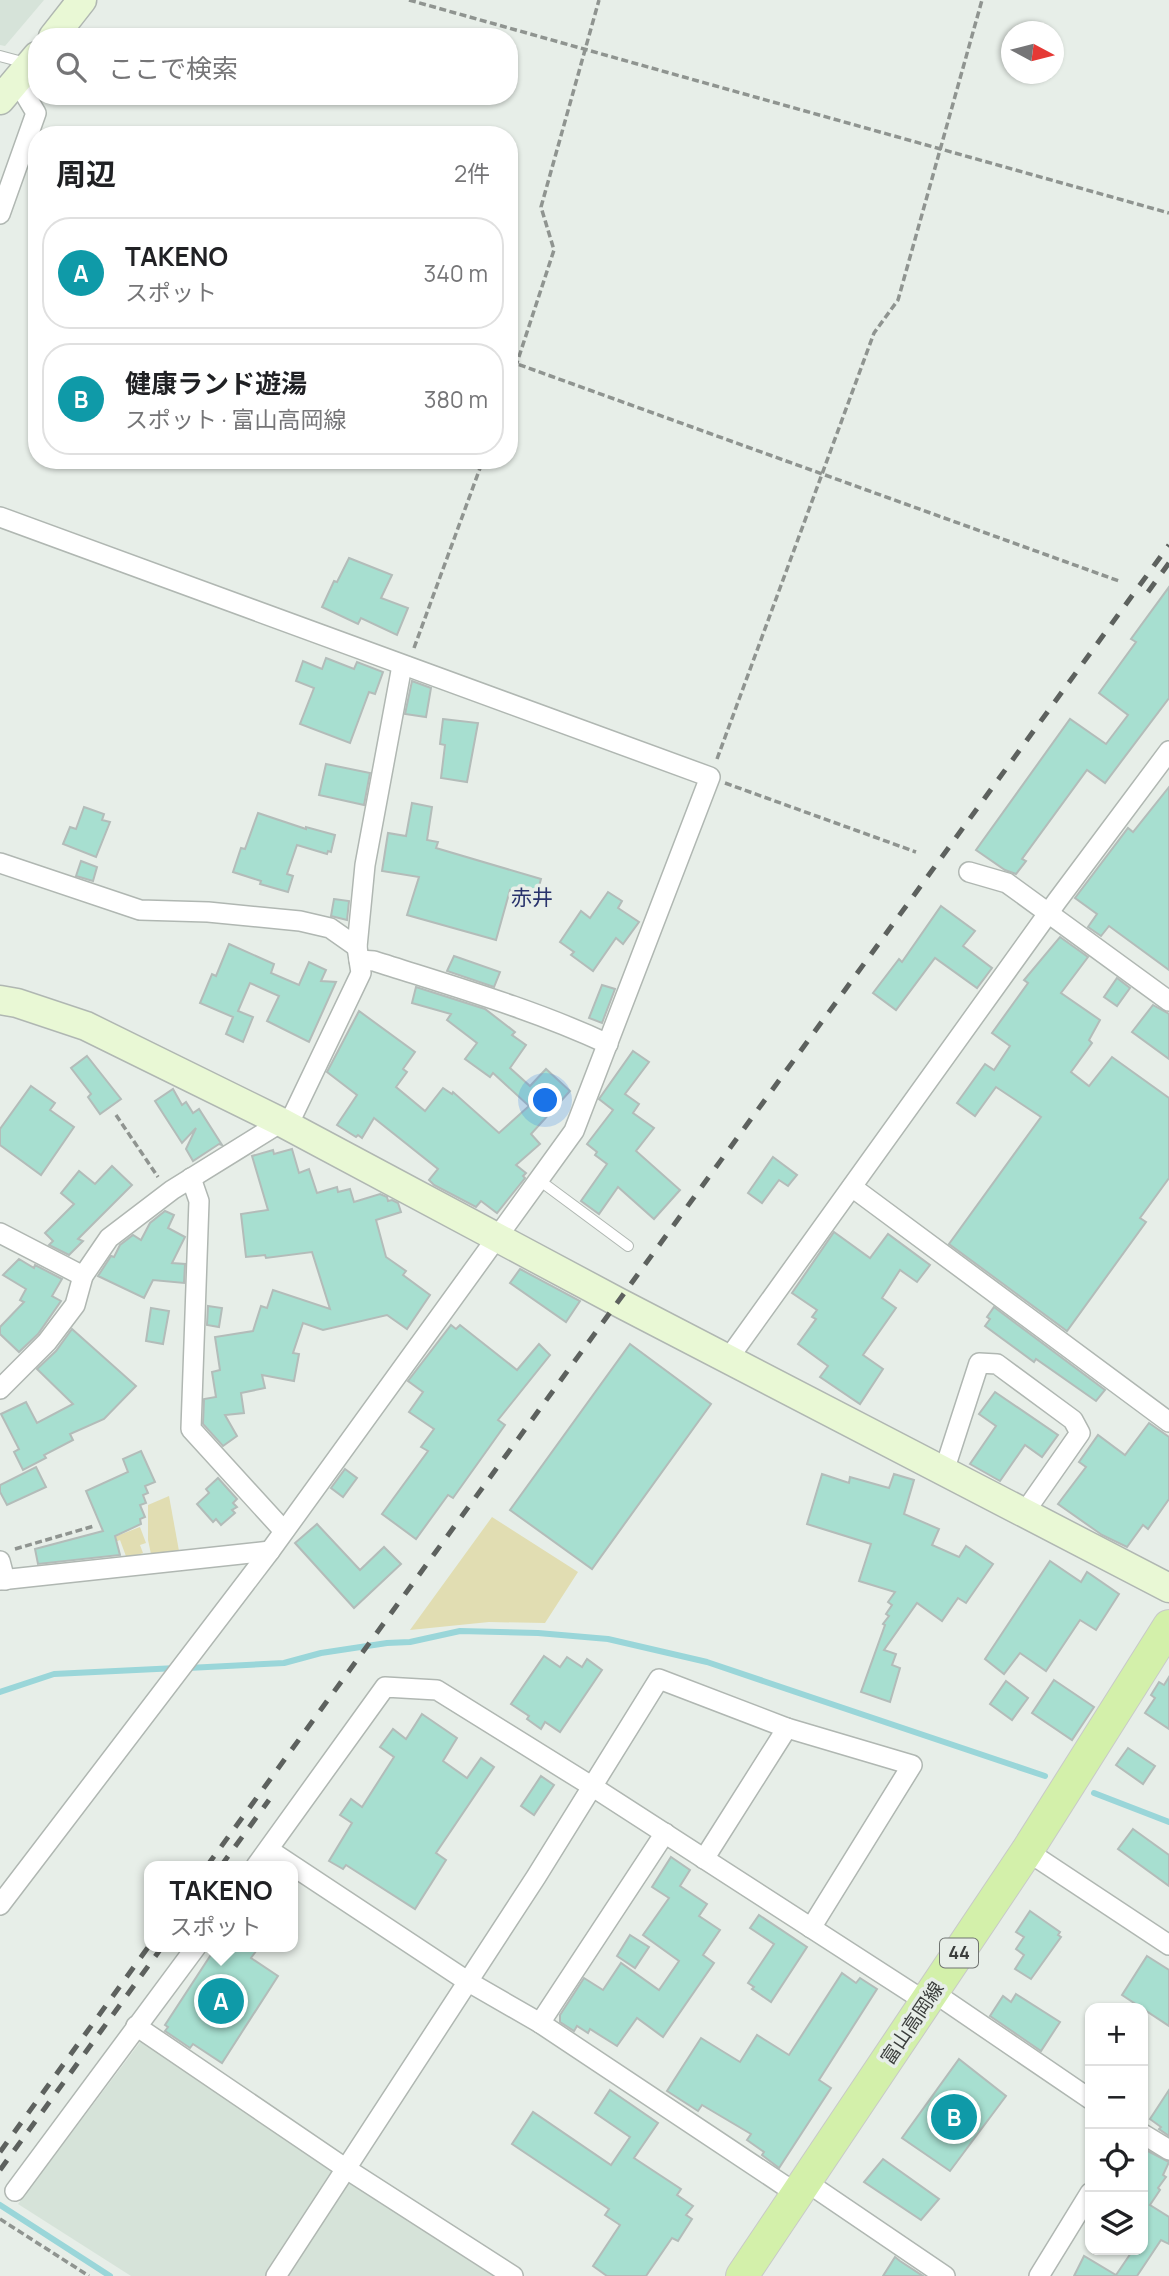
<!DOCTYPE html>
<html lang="ja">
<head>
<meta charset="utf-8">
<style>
  body { margin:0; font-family:Manrope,"Noto Sans JP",sans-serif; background:#f6f6f6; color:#202124 }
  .controls { position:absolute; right:21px; bottom:21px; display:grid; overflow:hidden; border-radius:14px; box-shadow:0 2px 5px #0004 }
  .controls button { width:63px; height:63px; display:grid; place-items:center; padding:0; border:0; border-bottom:2px solid #e0e0e0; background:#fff; color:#202124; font:35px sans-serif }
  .compass { position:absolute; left:1001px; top:21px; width:63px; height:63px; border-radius:50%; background:#fff; box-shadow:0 2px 5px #0004; rotate:97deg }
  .you { position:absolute; left:546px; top:1101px; width:24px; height:24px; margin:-18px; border:5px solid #fff; border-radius:50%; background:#1a73e8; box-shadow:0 0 0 10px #1a73e833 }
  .badge { display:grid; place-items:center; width:46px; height:46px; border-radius:50%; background:#5060d5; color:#fff; font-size:23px; font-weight:700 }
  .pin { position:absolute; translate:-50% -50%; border:4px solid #fff; box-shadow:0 2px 7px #0006 }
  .popup { position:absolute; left:144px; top:1861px; width:154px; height:91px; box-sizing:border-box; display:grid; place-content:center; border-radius:14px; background:#fff; filter:drop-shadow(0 2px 5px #0005); font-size:23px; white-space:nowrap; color:#757577 }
  .popup b { font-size:26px; color:#202124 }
  .popup::after { content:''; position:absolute; left:50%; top:100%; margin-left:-14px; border:14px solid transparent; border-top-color:#fff }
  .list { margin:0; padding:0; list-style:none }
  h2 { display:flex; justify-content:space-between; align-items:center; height:91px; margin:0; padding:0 28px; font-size:30px }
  h2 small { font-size:23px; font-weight:400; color:#757577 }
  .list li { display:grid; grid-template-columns:46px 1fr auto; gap:21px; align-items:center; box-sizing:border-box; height:112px; margin:0 14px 14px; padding:0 14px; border:2px solid #e0e0e0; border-radius:28px }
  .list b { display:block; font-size:26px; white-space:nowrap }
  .list p { margin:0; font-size:23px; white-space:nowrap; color:#757577 }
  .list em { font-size:23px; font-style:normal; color:#757577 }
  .icon { flex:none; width:38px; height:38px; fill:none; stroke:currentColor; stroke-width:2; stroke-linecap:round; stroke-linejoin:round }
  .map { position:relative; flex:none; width:1169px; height:2276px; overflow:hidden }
  .search { position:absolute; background:#fff; box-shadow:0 2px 5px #0004; left:28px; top:28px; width:490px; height:77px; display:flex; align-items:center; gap:18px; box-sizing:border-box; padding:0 24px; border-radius:28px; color:#757577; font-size:26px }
  .panel { position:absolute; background:#fff; box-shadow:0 2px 5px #0004; left:28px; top:126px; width:490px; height:343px; border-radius:28px }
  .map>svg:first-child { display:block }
  .built { fill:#d6e3d9 }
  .green { fill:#e1ddb2 }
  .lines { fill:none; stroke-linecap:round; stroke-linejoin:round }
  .stream { stroke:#9ad6d9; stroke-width:6 }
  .building { fill:#a7dfd0; stroke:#b3bcb9; stroke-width:2 }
  .lane-casing { stroke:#b0b7b2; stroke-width:12 }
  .street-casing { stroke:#b0b7b2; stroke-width:22 }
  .secondary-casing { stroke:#b0b7b2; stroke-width:31 }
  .primary-casing { stroke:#c8c9c8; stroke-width:34 }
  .path { stroke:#8f9490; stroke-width:3.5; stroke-dasharray:7 3.5; stroke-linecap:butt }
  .lane { stroke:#fff; stroke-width:10 }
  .street { stroke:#fff; stroke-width:19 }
  .secondary { stroke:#e9f8d5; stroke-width:28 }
  .primary { stroke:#d3f0aa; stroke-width:32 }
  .rail { stroke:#5d615e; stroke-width:5; stroke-dasharray:12 12; stroke-linecap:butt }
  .labels { text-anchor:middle; stroke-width:7; stroke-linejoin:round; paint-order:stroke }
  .shield { fill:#e7eee8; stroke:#6f7370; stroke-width:2 }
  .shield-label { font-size:18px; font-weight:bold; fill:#3b3e3c }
  .street-label { font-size:19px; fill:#3b3e3c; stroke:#e7eee8 }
  .neighbourhood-label { font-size:21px; fill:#29336c; stroke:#e7eee8 }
</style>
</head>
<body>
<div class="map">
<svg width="1169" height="2276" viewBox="0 0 1169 2276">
  <rect width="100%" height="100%" fill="#e7eee8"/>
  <g class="built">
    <polygon points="0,0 44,0 5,46 0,45"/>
    <polygon points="141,2041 504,2276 131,2276 18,2204"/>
  </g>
  <g class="green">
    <polygon points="169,1496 179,1551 151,1554 148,1540 148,1505"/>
    <polygon points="492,1517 578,1572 545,1623 489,1622 410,1630"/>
    <polygon points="140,1527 146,1543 140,1545 143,1553 127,1559 120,1540 115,1542 114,1537"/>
  </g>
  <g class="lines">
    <g class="stream">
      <polyline points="188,1668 284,1663 321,1653 387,1643 410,1642 460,1631 538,1633 608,1639 707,1662 1045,1776"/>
      <polyline points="0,1692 54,1674 177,1668"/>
      <polyline points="1094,1793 1169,1822"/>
      <polyline points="0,2205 110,2276"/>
    </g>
  </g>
  <g class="building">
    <polygon points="349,558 392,575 381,598 408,608 397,635 361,618 358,624 322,607 334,581 337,582"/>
    <polygon points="1169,587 1169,698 1105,783 1087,770 1022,859 1026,861 1016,874 1005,870 976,850 1070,719 1106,744 1128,715 1099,693 1136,642 1131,639"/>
    <polygon points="326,658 354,669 357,662 383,672 375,694 369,692 350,743 300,724 314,688 296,681 303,661 322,669"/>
    <polygon points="412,681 431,688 426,717 405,714"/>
    <polygon points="443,719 478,723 467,782 441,778 445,745 440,744"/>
    <polygon points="326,764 370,773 364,805 319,795"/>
    <polygon points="1169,787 1169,970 1109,926 1101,936 1088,927 1097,914 1075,898 1128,828 1133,832"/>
    <polygon points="412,803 432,807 427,840 438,842 436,848 541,879 536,897 510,890 496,940 407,915 419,877 382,871 388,833 406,836"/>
    <polygon points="84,807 104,814 102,820 110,822 96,857 63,844 70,827 76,829"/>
    <polygon points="258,813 306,829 306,827 335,835 331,852 328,851 327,854 297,845 287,874 293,876 288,892 260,884 261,881 233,872 241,848 245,849"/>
    <polygon points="81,861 97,867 93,881 76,876"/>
    <polygon points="608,892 622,901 618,908 639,922 623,944 616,938 593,971 571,955 574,952 560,942 581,911 590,918"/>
    <polygon points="334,899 349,901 347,920 331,916"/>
    <polygon points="941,906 975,931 963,946 992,968 977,988 935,958 896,1010 873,993 899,959 902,962"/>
    <polygon points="1060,937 1088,957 1061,993 1100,1020 1089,1040 1092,1043 1071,1072 1089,1086 1112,1057 1169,1098 1169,1178 1140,1218 1146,1222 1067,1331 949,1244 1041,1117 996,1087 975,1116 957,1103 985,1064 994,1070 1010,1046 992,1033 1028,983 1024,980"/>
    <polygon points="229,944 274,964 271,973 299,985 309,962 326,970 321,981 336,982 309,1042 267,1021 279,996 250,983 238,1011 253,1017 243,1042 226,1034 233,1017 200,1003 212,974 216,976"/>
    <polygon points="454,956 500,972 494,987 447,971"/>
    <polygon points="1117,978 1130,988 1117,1006 1104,997"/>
    <polygon points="602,985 615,989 602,1023 589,1018"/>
    <polygon points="416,987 485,1009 515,1032 512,1035 526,1045 510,1068 530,1086 546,1069 570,1091 531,1134 540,1144 516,1165 526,1173 523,1176 525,1178 497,1213 481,1201 476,1207 434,1185 429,1180 438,1169 374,1118 362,1138 358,1135 356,1137 337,1125 357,1095 327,1072 359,1011 415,1052 403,1069 407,1072 396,1087 425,1111 443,1088 452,1094 453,1092 499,1133 529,1106 493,1073 490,1077 465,1059 477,1043 447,1020 451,1014 412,1003"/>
    <polygon points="1153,1005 1169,1014 1169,1059 1132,1032"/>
    <polygon points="633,1051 649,1062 625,1094 639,1104 633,1113 654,1128 636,1151 680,1190 654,1219 618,1187 599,1214 581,1201 607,1164 595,1155 597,1152 587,1144 613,1110 599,1099"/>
    <polygon points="87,1056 121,1099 100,1114 88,1097 91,1094 71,1068"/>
    <polygon points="31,1086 55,1103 50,1110 74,1127 41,1175 0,1145 0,1129"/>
    <polygon points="173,1089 182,1105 186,1102 193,1113 199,1109 222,1145 219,1144 193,1161 186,1149 196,1128 182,1143 155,1101"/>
    <polygon points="292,1149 299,1173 309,1169 317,1193 337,1187 338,1192 350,1189 354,1202 380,1194 387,1197 388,1201 392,1200 398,1203 401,1212 376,1220 386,1257 406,1271 403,1275 430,1295 407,1329 387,1315 323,1330 303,1323 293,1353 299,1354 294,1381 262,1375 265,1388 241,1393 244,1413 225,1415 237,1436 223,1446 203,1424 204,1399 216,1397 212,1372 220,1370 215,1337 253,1331 261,1306 267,1308 273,1290 330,1309 312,1252 266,1258 265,1255 246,1257 241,1214 268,1210 252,1156 273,1150 274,1154"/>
    <polygon points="773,1157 797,1175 788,1186 779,1180 762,1203 748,1193"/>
    <polygon points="112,1166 132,1185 78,1239 83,1241 69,1255 49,1245 53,1241 45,1233 74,1204 61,1193 79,1171 95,1184"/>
    <polygon points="165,1211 174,1215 168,1228 185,1237 172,1263 185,1264 184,1283 153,1280 144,1298 98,1276 111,1256 114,1257 120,1245 133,1235 141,1240 150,1223"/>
    <polygon points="834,1232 870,1258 888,1234 930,1265 917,1282 900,1270 882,1298 896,1308 863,1355 883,1369 860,1404 820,1377 828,1366 798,1344 816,1319 812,1317 817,1310 792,1293"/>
    <polygon points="19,1259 34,1268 35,1265 62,1279 52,1296 61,1301 38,1334 19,1352 0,1334 0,1327 24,1302 20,1300 26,1289 3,1275"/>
    <polygon points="520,1269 580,1301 566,1322 510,1283"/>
    <polygon points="208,1306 222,1308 219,1327 207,1325"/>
    <polygon points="994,1307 1105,1390 1096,1401 1036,1359 1034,1362 985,1326 990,1319 987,1317"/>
    <polygon points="151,1308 169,1311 163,1344 146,1341"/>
    <polygon points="451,1325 456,1329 460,1325 517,1370 539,1344 550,1355 498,1420 505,1425 453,1498 448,1495 416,1539 382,1514 428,1451 421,1447 434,1429 409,1412 423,1392 408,1381"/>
    <polygon points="72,1329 136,1386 104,1419 70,1434 73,1440 44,1455 46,1458 23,1470 14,1452 19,1449 1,1414 26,1402 37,1423 73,1404 37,1369 56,1351"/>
    <polygon points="630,1344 711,1404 592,1569 510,1510"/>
    <polygon points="995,1392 1058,1435 1042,1457 1025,1445 1000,1481 970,1464 996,1426 979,1414"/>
    <polygon points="1149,1423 1169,1437 1169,1499 1148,1529 1143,1525 1127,1547 1102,1535 1058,1504 1086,1467 1079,1462 1098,1435 1125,1455"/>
    <polygon points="141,1451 155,1482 145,1486 148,1493 143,1495 146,1503 140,1505 145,1517 140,1519 141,1524 115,1536 120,1555 38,1564 35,1549 103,1531 86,1491 128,1472 123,1459"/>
    <polygon points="36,1467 46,1487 7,1505 0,1492 0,1485"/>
    <polygon points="345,1469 357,1478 343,1497 331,1488"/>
    <polygon points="822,1474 849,1483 850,1477 889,1488 894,1474 914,1480 904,1514 939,1529 932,1545 959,1557 966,1546 993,1564 966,1603 958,1598 942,1621 917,1603 884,1650 896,1654 892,1665 900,1668 890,1702 861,1692 885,1625 883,1624 889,1616 886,1614 892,1605 888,1602 895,1592 859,1581 871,1544 807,1524"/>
    <polygon points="218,1478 237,1499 233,1503 237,1507 232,1510 235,1513 221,1525 216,1519 213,1522 197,1504 209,1493 206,1489"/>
    <polygon points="317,1524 360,1570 384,1547 401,1564 354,1608 295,1543"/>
    <polygon points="1050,1561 1081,1582 1087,1572 1119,1594 1096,1630 1080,1620 1046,1671 1020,1653 1004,1674 985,1659"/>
    <polygon points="544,1656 560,1667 567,1657 582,1667 587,1659 602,1670 560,1732 545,1722 541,1729 527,1719 529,1716 511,1704"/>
    <polygon points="1169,1677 1169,1729 1145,1713 1155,1698 1151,1695 1159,1682 1164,1685"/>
    <polygon points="1054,1680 1094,1707 1072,1740 1032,1713"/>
    <polygon points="1006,1681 1028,1698 1012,1720 990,1704"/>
    <polygon points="422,1714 457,1738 443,1761 467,1778 481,1758 494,1767 436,1853 446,1860 415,1909 346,1865 343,1869 329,1861 352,1823 340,1815 351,1799 362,1807 394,1757 380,1747 393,1729 406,1739"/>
    <polygon points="1128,1748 1155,1766 1143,1784 1116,1765"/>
    <polygon points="541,1776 554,1785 534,1815 521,1806"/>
    <polygon points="1133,1829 1169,1855 1169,1886 1118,1849"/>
    <polygon points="671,1857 690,1870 680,1886 707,1904 699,1916 720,1930 703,1955 714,1963 663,2037 637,2018 617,2046 590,2029 588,2033 577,2026 574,2031 560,2022 560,2015 584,1978 603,1990 621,1963 659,1990 679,1961 643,1935 669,1898 652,1887"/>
    <polygon points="1030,1911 1060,1932 1058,1935 1061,1937 1031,1979 1015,1969 1024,1955 1016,1949 1024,1937 1016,1932"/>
    <polygon points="759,1915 807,1947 771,2002 752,1989 754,1987 748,1983 774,1944 750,1928"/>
    <polygon points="630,1935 649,1947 635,1968 617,1956"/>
    <polygon points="216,1947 259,1947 251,1958 278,1976 222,2063 193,2044 190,2048 165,2031 168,2027 165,2025"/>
    <polygon points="1147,1956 1169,1970 1169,2026 1122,1995"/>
    <polygon points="842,1973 856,1983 860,1978 877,1989 819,2080 831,2088 779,2168 762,2155 764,2152 747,2140 751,2134 702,2105 698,2111 667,2091 701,2038 740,2062 757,2035 789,2055"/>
    <polygon points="1016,1994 1060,2022 1041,2051 990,2016 1003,1996 1011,2002"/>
    <polygon points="959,2059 1006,2096 950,2171 902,2138"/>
    <polygon points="610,2090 658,2123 634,2158 681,2189 677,2195 693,2206 686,2215 692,2219 678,2241 672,2238 646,2276 607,2276 593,2266 620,2225 605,2215 609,2209 512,2144 533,2112 611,2165 630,2137 595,2113"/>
    <polygon points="1169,2090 1169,2136 1159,2129 1161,2127 1150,2119"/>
    <polygon points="1146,2150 1169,2162 1163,2175 1166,2177 1158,2188 1160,2190 1150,2205 1169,2217 1169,2244 1161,2240 1137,2276 1074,2276 1084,2256 1116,2275 1133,2250 1143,2250 1143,2154"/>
    <polygon points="883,2159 939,2199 921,2220 864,2182"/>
    <polygon points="895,2257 900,2261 923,2276 883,2276"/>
  </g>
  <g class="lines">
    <g class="lane-casing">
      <g id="lane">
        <polyline points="0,56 26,63"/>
        <polyline points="539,1180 628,1246"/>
      </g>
    </g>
    <g class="street-casing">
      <g id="street">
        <polyline points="0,214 36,113 17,81"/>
        <polyline points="0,517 710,777 574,1131 270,1551 0,1905"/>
        <polyline points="0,863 140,910 208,912 300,921 330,928 357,947"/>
        <polyline points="969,872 1007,883 1169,1001"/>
        <path d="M 359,960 L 374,961 C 452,986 533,1009 608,1044"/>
        <polyline points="191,1178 199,1201 191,1429 284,1531"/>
        <polyline points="852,1187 1169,1422"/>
        <polyline points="0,1233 83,1276"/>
        <polyline points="728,1359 1057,901 1169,751"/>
        <polyline points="0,1389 47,1342 75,1305 83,1276 109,1238 172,1190 293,1115 361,973 357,947 365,865 401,671 408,667"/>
        <polyline points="944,1471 979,1363 997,1364 1073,1420 1080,1433 1024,1513"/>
        <polyline points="0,1561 5,1580"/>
        <polyline points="0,1580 270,1551"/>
        <polyline points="787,1728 912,1765 811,1928"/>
        <polyline points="269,1850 467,1981 540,2023 797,2194"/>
        <polyline points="1027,1851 1169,1945"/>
        <polyline points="256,1866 385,1687 437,1690 593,1787 926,2002"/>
        <polyline points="933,1992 1090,2099"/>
        <polyline points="540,2023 665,1833"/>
        <polyline points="136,2026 345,2168 513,2276"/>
        <polyline points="1143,2134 1169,2150"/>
        <polyline points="805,2181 945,2276"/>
        <polyline points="15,2191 196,1947"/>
        <polyline points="276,2276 536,1877 659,1679 787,1728 704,1859"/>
        <polyline points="1039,2276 1090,2193"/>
      </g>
    </g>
    <g class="secondary-casing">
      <g id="secondary">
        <polyline points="53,37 82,0"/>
        <polyline points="0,100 37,56"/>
        <polyline points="0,1000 17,1003 86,1026 283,1123 618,1302 1169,1588"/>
      </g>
    </g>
    <g class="primary-casing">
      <polyline id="primary" points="742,2276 1027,1851 1169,1626"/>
    </g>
    <g class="path">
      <polyline points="409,0 1169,213"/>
      <polyline points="509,361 1119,581"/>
      <polyline points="509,387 554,250 541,207 599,0"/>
      <polyline points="414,648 483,460"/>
      <polyline points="717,759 874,333 898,300 982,0"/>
      <polyline points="725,783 916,852"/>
      <polyline points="116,1115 158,1177"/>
      <polyline points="15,1549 94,1526"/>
      <polyline points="0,2219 89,2276"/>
    </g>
    <use href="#lane" class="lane"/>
    <use href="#street" class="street"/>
    <use href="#secondary" class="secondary"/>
    <use href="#primary" class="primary"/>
    <g class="rail">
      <polyline points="1148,592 1169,563"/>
      <polyline points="207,1866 1169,545"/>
      <polyline points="221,1866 269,1800"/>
      <polyline points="0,2152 149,1946"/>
      <polyline points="0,2170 162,1947"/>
    </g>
  </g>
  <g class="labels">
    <rect class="shield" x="940" y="1938.5" width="38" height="29" rx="5"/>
    <g class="shield-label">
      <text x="959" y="1959">44</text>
    </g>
    <g class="street-label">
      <text transform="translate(912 2023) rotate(-56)" y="7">富山高岡線</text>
    </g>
    <g class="neighbourhood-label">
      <text x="532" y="905">赤井</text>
    </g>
  </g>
</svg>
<div class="controls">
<button>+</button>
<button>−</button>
<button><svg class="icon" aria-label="locate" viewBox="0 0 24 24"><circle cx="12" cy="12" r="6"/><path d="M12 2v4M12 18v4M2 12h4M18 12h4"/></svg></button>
<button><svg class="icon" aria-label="layers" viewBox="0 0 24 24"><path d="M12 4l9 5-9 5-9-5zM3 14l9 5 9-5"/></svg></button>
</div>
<svg class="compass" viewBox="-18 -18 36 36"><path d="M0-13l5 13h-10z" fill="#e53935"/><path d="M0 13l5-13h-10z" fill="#757577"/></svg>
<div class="you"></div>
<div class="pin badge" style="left:221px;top:2001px;background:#0f9aa8">A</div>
<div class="popup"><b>TAKENO</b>スポット</div>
<div class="pin badge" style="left:954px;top:2117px;background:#0f9aa8">B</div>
<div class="search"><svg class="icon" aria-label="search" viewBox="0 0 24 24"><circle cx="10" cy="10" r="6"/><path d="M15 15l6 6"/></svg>ここで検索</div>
<section class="panel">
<h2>周辺<small>2件</small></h2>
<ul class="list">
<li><span class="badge" style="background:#0f9aa8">A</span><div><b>TAKENO</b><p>スポット</p></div><em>340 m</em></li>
<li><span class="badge" style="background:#0f9aa8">B</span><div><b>健康ランド遊湯</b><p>スポット · 富山高岡線</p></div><em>380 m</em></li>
</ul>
</section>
</div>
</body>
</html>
